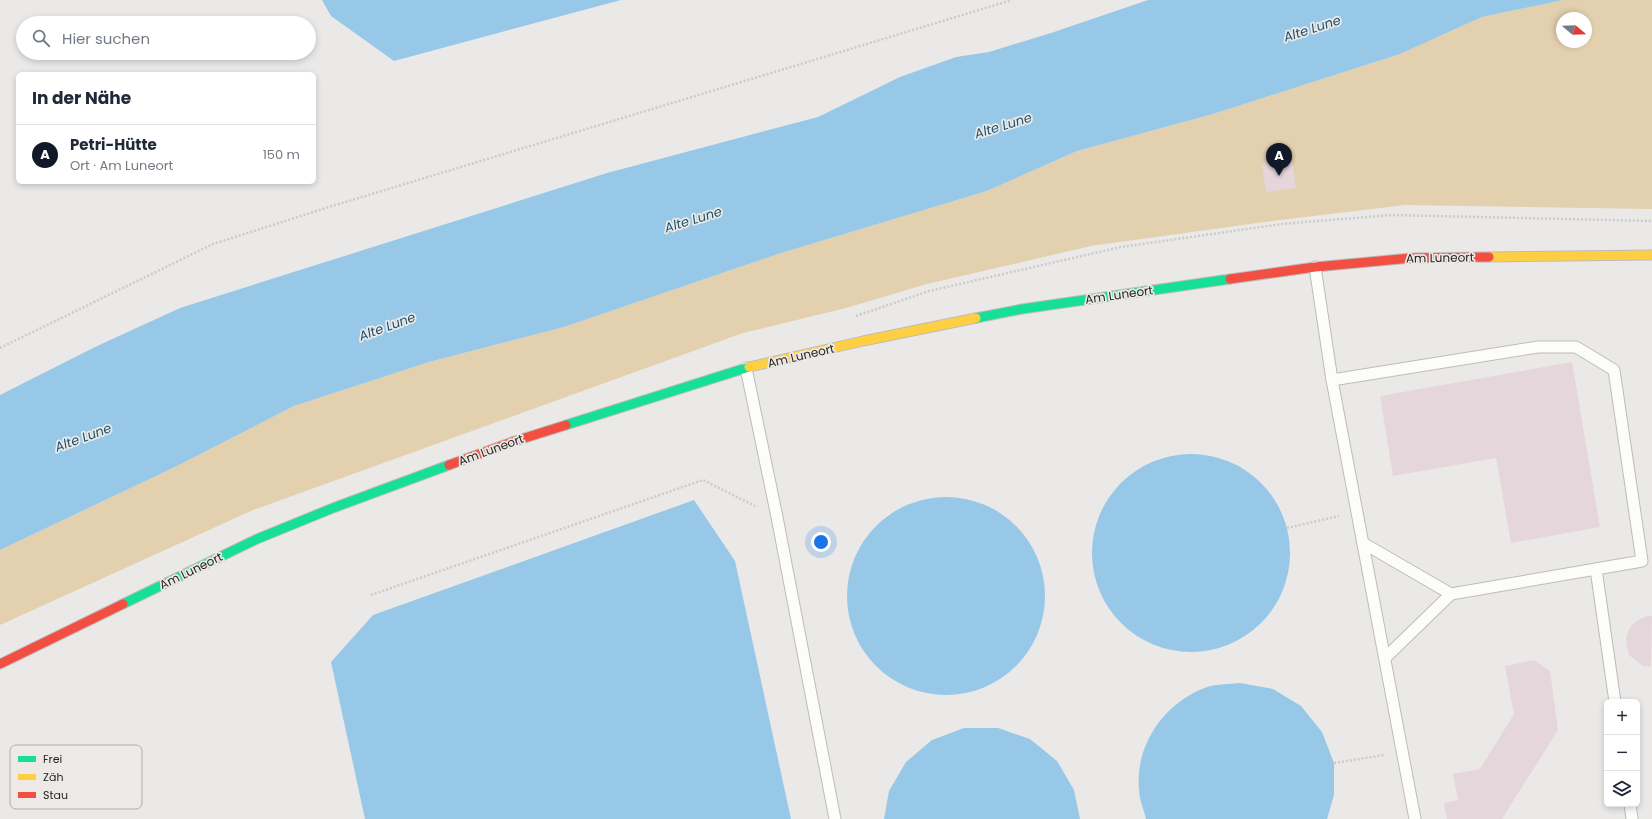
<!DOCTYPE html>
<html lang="de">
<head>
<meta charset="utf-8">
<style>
  body { margin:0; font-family:Poppins,sans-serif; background:#f2f2f3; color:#1f2937 }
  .controls { position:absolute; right:12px; bottom:12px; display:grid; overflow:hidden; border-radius:6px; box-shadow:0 2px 6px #0003 }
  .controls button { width:36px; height:36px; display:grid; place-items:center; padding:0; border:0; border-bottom:1px solid #e0e1e3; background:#fff; color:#1f2937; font:20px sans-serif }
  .compass { position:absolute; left:1556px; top:12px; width:36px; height:36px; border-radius:50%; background:#fff; box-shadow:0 2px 6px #0003; rotate:109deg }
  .you { position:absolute; left:821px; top:542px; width:14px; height:14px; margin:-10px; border:3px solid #fff; border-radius:50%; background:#1a73e8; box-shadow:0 0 0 6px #1a73e833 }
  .badge { display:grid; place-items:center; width:26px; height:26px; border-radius:50%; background:#111827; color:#fff; font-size:13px; font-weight:700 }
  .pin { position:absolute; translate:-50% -33px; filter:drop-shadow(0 1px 2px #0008) }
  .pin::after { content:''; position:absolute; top:21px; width:14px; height:12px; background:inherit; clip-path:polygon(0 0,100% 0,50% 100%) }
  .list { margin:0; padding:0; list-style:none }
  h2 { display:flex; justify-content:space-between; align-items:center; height:52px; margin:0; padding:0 16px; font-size:17px }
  h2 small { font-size:13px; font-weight:400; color:#747a83 }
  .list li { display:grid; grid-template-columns:26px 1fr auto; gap:12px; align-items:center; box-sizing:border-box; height:60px; padding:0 16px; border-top:1px solid #e0e1e3 }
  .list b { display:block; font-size:15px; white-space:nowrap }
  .list p { margin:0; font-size:13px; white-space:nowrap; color:#747a83 }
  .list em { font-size:13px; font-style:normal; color:#747a83 }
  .icon { flex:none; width:22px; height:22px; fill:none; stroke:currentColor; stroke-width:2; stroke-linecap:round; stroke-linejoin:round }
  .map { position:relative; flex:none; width:1652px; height:819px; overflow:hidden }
  .search { position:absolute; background:#fff; box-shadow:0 2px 6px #0003; left:16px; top:16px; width:300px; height:44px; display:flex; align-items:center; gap:10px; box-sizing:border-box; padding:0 14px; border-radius:22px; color:#747a83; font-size:15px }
  .panel { position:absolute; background:#fff; box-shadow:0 2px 6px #0003; left:16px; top:72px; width:300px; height:112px; border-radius:6px }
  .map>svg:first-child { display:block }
  .green { fill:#e3d0af; fill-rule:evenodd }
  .water { fill:#97c8e8 }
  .building { fill:#e5d6db }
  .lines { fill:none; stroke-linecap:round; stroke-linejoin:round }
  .lane-casing { stroke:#bebcbb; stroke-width:13 }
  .fast-casing { stroke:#bebcbb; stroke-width:11 }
  .slow-casing { stroke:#bebcbb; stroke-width:11 }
  .jam-casing { stroke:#bebcbb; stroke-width:11 }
  .path { stroke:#cccaca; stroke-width:2.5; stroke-dasharray:2 2; stroke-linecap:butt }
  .lane { stroke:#fcfcfb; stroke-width:11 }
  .fast { stroke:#16e098; stroke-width:9 }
  .slow { stroke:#ffcf43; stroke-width:9 }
  .jam { stroke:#f24e42; stroke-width:9 }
  .labels { text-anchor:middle; stroke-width:3.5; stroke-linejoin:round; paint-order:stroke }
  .street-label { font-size:12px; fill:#272625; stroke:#ece9e6 }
  .water-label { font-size:13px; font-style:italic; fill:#1b5170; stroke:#ece9e6 }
  .key { fill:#ece9e6; stroke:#b1aeac; stroke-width:1 }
  .key-label { font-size:11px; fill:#272625 }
</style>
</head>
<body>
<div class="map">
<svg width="1652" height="819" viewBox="0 0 1652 819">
  <rect width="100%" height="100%" fill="#ebe9e7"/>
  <path class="green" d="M 1563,0 L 1652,0 L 1652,209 L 1405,205 L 1280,220 L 1091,246 L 927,284 L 846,308 L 743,333 L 253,510 L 0,625 L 0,550 L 177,466 L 294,406 L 429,362 L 564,327 L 778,254 L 987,191 L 1077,151 L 1213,114 L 1400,54 L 1482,17 ZM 1562,18 L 1586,18 L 1586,42 L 1562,42 Z"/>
  <g class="water">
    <polygon points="322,0 621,0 394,61 331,16"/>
    <polygon points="1148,0 1563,0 1482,17 1400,54 1213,114 1077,151 987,191 778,254 564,327 429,362 294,406 177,466 0,550 0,395 95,347 180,308 607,173 818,117 900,77 956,57 989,52 1051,33"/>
    <circle cx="1191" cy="553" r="99"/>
    <circle cx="946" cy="596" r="99"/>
    <polygon points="694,500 735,561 791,819 365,819 331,662 373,615"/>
    <path d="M 1240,683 L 1273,689 L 1301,706 L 1322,732 L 1334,763 L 1334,795 L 1327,819 L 1146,819 C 1144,810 1139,799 1139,789 C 1135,744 1165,702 1207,687 C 1217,684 1230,684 1240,683 Z"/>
    <polygon points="964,728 998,728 1030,739 1057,761 1074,790 1080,819 884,819 889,791 906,762 932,740"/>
  </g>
  <g class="building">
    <polygon points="1292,160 1296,188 1266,192 1262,164"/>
    <polygon points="1572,362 1600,527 1511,543 1496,458 1393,476 1380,396"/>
    <polygon points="1648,616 1652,616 1651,667 1643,666 1630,656 1627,648 1626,640 1628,631 1633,624 1640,619"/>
    <polygon points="1534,660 1550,671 1558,730 1502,819 1447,819 1444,803 1458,800 1453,774 1480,769 1514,714 1505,666"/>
  </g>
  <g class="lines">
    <g class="lane-casing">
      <g id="lane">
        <polyline points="1315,267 1332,380 1415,819"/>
        <polyline points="746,368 777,517 835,819"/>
        <polyline points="1332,380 1538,347 1576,347 1614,370 1642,561 1596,569 1615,702"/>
        <polyline points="1363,543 1451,594"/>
        <polyline points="1385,658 1451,594 1596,569"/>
        <polyline points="1630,804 1632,819"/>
      </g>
    </g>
    <g class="fast-casing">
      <g id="fast">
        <polyline points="976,318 1022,309 1230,279"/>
        <polyline points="566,425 749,367"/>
        <polyline points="123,604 257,539 333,508 449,465"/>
      </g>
    </g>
    <g class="slow-casing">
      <g id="slow">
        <polyline points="1489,257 1652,255"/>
        <polyline points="749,367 863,341 976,318"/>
      </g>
    </g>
    <g class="jam-casing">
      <g id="jam">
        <polyline points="1230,279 1315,267 1411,258 1489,257"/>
        <polyline points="449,465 512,442 566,425"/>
        <polyline points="0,664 123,604"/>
      </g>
    </g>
    <g class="path">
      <polyline points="856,316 929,291 1121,247 1282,224 1391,215 1652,221"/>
      <polyline points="0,348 213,244 329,207 1012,0"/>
      <polyline points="1287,528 1339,516"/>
      <polyline points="371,595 703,480 755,506"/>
      <polyline points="1334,763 1384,755"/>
    </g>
    <use href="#lane" class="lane"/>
    <use href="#fast" class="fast"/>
    <use href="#slow" class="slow"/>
    <use href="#jam" class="jam"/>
  </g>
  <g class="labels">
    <g class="street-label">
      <text transform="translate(1440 258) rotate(-1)" y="4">Am Luneort</text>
      <text transform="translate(1119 295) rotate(-8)" y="4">Am Luneort</text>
      <text transform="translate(801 356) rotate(-13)" y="4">Am Luneort</text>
      <text transform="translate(491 450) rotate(-20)" y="4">Am Luneort</text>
      <text transform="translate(191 571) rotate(-26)" y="4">Am Luneort</text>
    </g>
    <g class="water-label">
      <text transform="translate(1312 28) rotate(-18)" y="5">Alte Lune</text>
      <text transform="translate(1003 125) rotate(-17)" y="5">Alte Lune</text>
      <text transform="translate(693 219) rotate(-17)" y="5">Alte Lune</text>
      <text transform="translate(387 326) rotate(-20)" y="5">Alte Lune</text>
      <text transform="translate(83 437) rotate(-20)" y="5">Alte Lune</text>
    </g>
  </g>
  <rect x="10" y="745" width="132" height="64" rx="6" class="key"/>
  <rect x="18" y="756" width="18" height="6" fill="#16e098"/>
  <rect x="18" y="774" width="18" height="6" fill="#ffcf43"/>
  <rect x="18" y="792" width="18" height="6" fill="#f24e42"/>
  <g class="key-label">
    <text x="43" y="763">Frei</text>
    <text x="43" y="781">Zäh</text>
    <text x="43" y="799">Stau</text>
  </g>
</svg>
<div class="controls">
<button>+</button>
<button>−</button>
<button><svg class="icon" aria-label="layers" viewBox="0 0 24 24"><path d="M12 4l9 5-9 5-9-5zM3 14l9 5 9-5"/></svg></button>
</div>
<svg class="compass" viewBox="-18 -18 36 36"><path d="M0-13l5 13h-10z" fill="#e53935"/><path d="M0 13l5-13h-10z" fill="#747a83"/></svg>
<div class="you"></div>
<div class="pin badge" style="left:1279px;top:176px">A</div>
<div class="search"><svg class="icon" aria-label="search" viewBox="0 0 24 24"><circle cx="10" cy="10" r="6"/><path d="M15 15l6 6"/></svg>Hier suchen</div>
<section class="panel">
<h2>In der Nähe<small></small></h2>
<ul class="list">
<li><span class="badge">A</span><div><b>Petri-Hütte</b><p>Ort · Am Luneort</p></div><em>150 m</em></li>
</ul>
</section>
</div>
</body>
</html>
